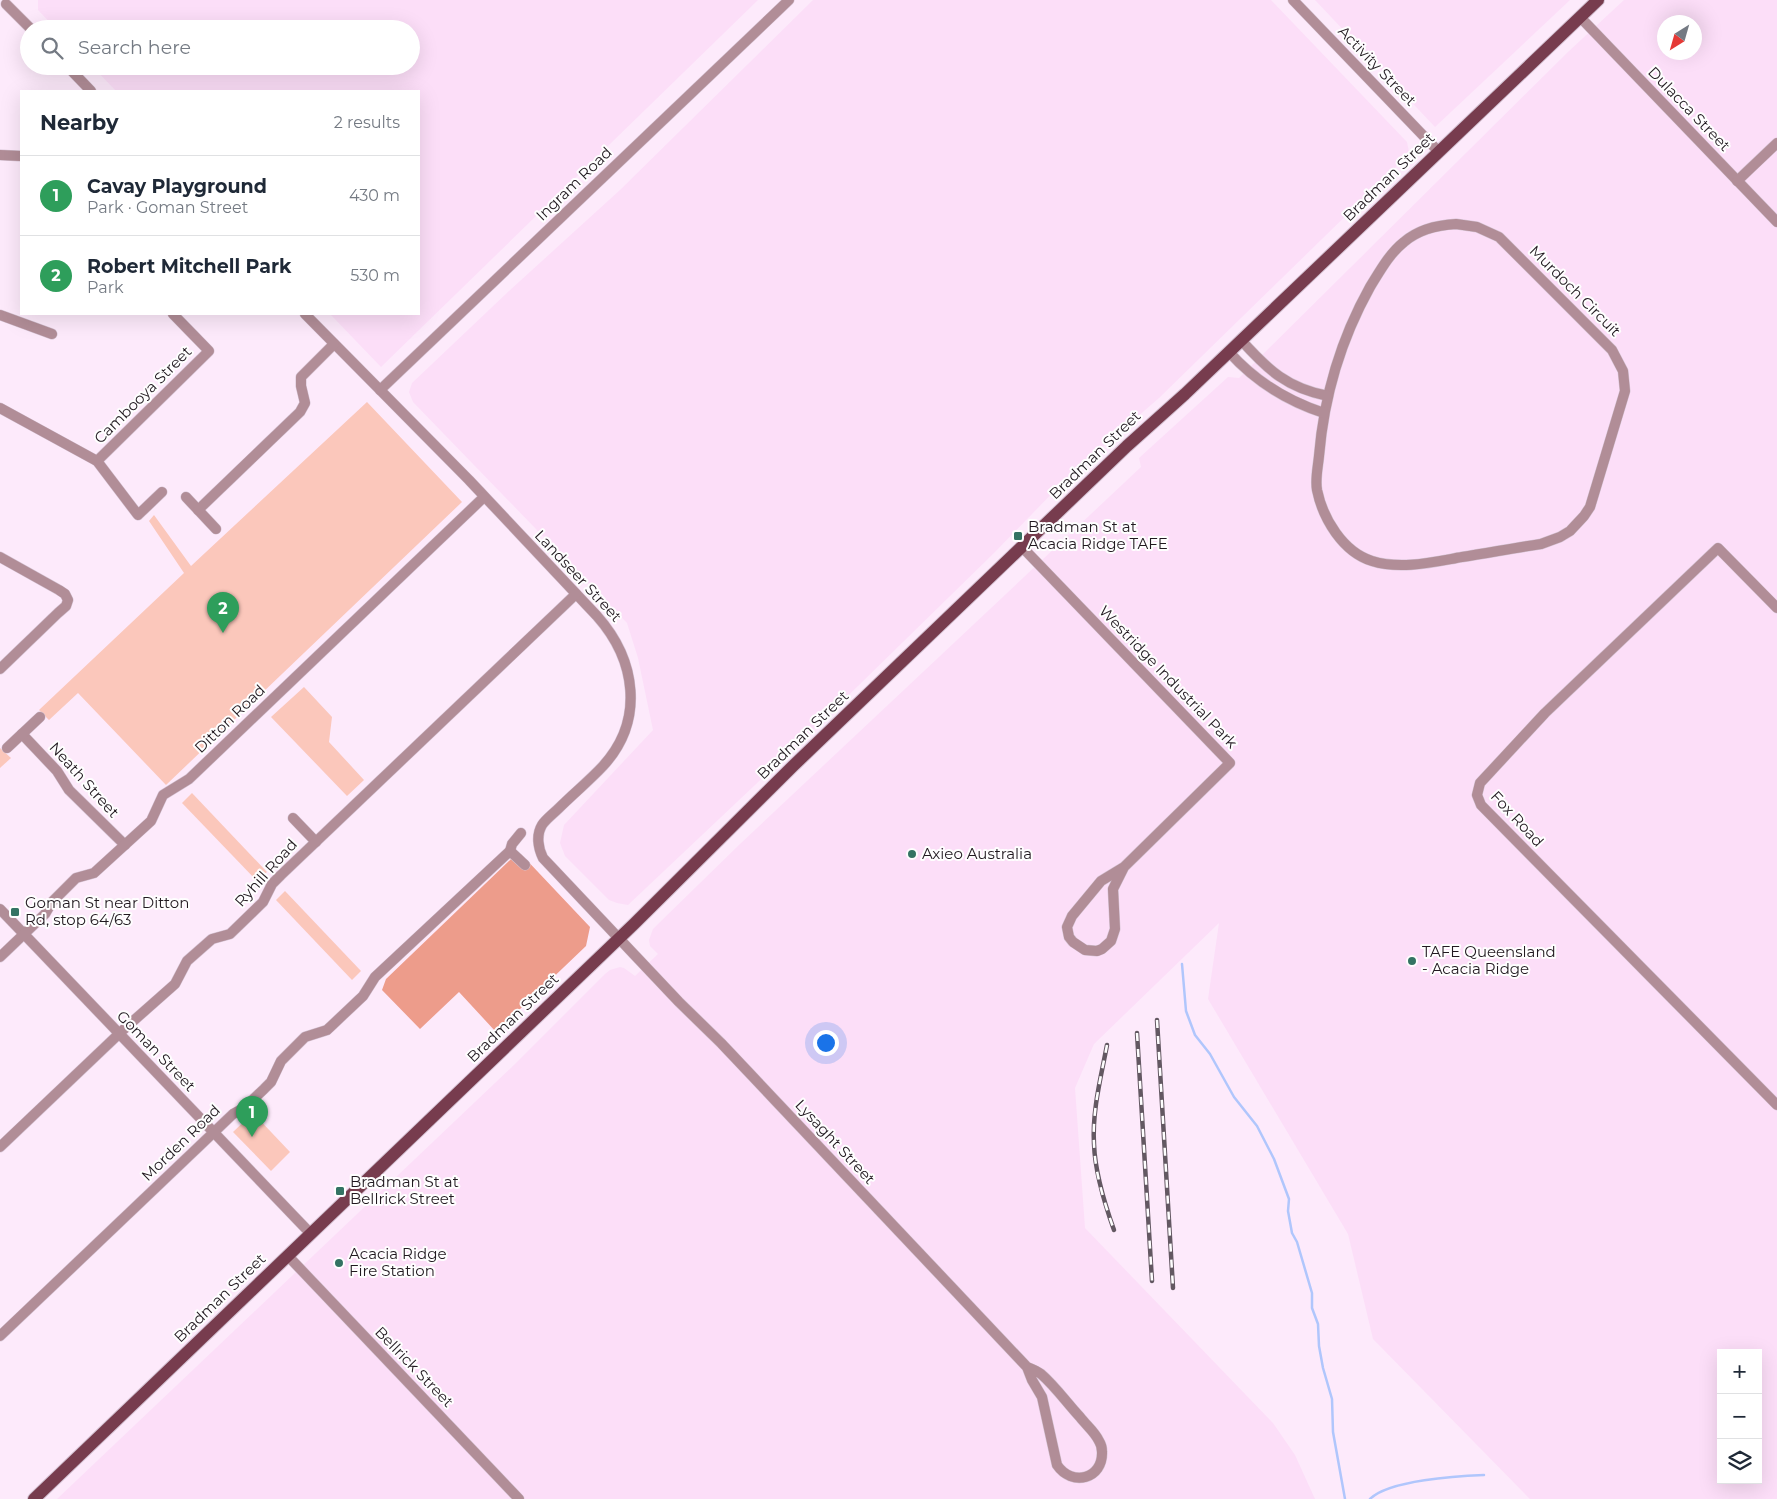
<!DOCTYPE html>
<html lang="en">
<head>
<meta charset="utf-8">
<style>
  body { margin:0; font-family:Montserrat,sans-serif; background:#f6f6f7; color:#1f2937 }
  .controls { position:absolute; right:15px; bottom:15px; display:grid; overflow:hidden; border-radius:0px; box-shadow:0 5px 20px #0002 }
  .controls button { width:45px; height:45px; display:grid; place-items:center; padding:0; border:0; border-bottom:1px solid #e0e1e3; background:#fff; color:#1f2937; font:25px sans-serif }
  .compass { position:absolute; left:1657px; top:15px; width:45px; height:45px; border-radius:50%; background:#fff; box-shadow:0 5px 20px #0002; rotate:217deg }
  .you { position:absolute; left:825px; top:1042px; width:18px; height:18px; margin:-12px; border:4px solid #fff; border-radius:50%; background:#1a73e8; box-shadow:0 0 0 8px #1a73e833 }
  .badge { display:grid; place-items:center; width:32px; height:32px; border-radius:50%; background:#d93025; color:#fff; font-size:16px; font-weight:700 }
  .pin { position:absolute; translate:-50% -41px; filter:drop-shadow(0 1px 2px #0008) }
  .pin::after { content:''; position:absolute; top:26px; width:18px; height:15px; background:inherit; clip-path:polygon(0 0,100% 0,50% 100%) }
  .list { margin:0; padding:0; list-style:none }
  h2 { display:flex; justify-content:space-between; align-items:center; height:65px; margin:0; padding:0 20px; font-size:21px }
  h2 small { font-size:16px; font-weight:400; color:#747a83 }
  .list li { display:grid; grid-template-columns:32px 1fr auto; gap:15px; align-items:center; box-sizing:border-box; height:80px; padding:0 20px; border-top:1px solid #e0e1e3 }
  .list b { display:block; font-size:19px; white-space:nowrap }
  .list p { margin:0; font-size:16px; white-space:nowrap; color:#747a83 }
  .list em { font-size:16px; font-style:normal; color:#747a83 }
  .icon { flex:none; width:28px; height:28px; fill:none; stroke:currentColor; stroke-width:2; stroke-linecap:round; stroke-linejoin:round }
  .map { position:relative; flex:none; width:1777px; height:1499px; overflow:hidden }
  .search { position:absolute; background:#fff; box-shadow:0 5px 20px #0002; left:20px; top:20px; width:400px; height:55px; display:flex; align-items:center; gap:12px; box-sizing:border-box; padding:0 18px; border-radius:28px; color:#747a83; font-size:19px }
  .panel { position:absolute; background:#fff; box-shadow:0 5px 20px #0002; left:20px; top:90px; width:400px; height:225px; border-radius:0px }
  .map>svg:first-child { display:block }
  .built { fill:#fcdef8; fill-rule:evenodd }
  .green { fill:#fbc7bb }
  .forest { fill:#ed9c8b }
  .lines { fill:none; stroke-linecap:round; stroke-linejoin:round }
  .stream { stroke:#b0c6fc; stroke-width:2.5 }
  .minor-casing { stroke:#d5c4d4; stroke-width:11 }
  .major-casing { stroke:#d5c4d4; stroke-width:14 }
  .minor { stroke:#b18d97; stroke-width:10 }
  .major { stroke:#773c4e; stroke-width:12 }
  .rail-casing { stroke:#635862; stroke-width:4.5 }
  .rail { stroke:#fefefe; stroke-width:2.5; stroke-dasharray:8; stroke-linecap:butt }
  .poi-dot { fill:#337363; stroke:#fefefe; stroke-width:2 }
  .labels { text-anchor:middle; stroke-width:4; stroke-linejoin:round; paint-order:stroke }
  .street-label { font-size:15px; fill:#211920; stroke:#fefefe }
  .poi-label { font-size:15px; fill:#211920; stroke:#fefefe; text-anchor:start }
</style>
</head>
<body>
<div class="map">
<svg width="1777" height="1499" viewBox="0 0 1777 1499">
  <rect width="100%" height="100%" fill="#fdeafb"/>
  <g class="built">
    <polygon points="38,0 758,0 381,367 330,314 419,314 419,91 116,91 92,66 411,66 411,29 56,29 38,10"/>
    <polygon points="813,0 1271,0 1407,142 1409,152 1404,159 1159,398 1068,477 995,552 812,731 628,905 617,903 609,900 565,856 560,843 564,825 653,730 638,658 627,623 413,402 409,392 412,383 509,291 620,190"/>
    <polygon points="1315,0 1570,0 1435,127"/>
    <path d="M 1624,0 L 1777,0 L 1777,1499 L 1530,1499 L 1373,1339 L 1348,1234 L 1208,999 L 1219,923 L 1094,1044 L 1075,1088 L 1085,1228 L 1273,1423 L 1295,1455 L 1315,1499 L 57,1499 L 514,1065 L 605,974 L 610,970 L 620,967 L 624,968 L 635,976 L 658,954 L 650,946 L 649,940 L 653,929 L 658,924 L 740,844 L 1141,467 L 1139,458 L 1228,377 L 1239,378 L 1569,51 ZM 1664,22 L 1694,22 L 1694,52 L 1664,52 ZM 1721,1353 L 1758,1353 L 1758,1480 L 1721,1480 Z"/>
  </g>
  <g class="green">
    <polygon points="367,402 462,502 166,785 78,693 49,720 39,710 184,573 149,521 154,515 191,566"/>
    <polygon points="304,687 332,717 329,742 364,780 347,796 271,717"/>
    <polygon points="0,748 11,758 0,768"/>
    <polygon points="192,793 267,872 257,881 182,803"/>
    <polygon points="285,891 361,971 352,980 276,900"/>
    <polygon points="253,1113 290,1152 271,1171 233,1132"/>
  </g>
  <polygon class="forest" points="521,854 590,927 586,946 496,1032 459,992 420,1029 382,990 386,979 511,859"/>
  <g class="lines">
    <g class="stream">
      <polyline points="1182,964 1186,1011 1195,1035 1210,1054 1234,1097 1257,1126 1274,1159 1289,1199 1288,1211 1292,1233 1297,1242 1312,1293 1312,1308 1318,1324 1319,1346 1323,1368 1332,1399 1333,1432 1345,1499"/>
      <path d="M 1370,1499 C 1389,1480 1458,1476 1484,1475"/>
    </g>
    <g class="minor-casing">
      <g id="minor">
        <polyline points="1293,0 1439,152"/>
        <polyline points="6,4 31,29"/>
        <polyline points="1580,17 1777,222"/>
        <polyline points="67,66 91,91"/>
        <polyline points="0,155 21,156"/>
        <polyline points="1737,181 1777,143"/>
        <path d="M 1456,224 L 1477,227 L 1499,237 L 1612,350 L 1623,371 L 1625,391 L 1590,507 L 1584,516 L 1570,531 L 1560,537 L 1541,544 C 1514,548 1488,553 1462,557 C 1433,562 1401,570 1372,561 C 1343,552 1323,519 1317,490 C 1315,479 1318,467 1319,456 C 1324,396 1341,339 1370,287 C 1380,271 1389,254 1404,242 C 1419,229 1437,225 1456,224 Z"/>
        <path d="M 305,314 L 469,480 L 597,616 C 636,660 645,720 603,766 C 589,781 573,794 559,808 C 553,814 546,819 542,825 C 536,835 538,848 543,858 L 679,1002 L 721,1043 L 1027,1367 C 1032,1369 1037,1371 1041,1374 C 1055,1386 1067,1403 1080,1417 C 1086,1425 1095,1432 1099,1441 C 1101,1444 1102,1448 1102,1452 C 1103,1479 1072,1487 1057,1465 L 1042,1397 L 1032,1380 L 1027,1367"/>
        <polyline points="0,315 52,334"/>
        <path d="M 1241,340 C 1268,370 1287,388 1328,396"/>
        <path d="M 1229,352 C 1255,381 1287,401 1324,413"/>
        <polyline points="380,390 789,0"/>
        <polyline points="0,408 97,461 138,515 162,492"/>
        <polyline points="97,461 209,351 173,314"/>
        <polyline points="186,497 216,529"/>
        <polyline points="198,510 300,412 305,403 301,386 301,377 334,344"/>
        <polyline points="1023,548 1230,763 1124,867 1101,881 1072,916 1067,927 1069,937 1073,942 1085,950 1097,951 1102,949 1111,941 1115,929 1113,889 1124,867"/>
        <polyline points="0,557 59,590 65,594 68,600 66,606 58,613 0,669"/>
        <polyline points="1777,608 1718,548 1545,713 1480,783 1477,795 1481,805 1777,1105"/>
        <polyline points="22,734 57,771 69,790 125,845"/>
        <polyline points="7,748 40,717"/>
        <polyline points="293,818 316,842"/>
        <polyline points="510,851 525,865"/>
        <polyline points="0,909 311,1234"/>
        <polyline points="0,957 45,914 52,902 76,878 94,873 151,821 163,795 189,779 484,497"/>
        <polyline points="0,1147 123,1030 175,984 187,961 212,939 230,934 263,902 272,884 281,875 576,594"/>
        <polyline points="288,1256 519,1499"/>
        <polyline points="0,1336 233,1114 244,1108 264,1089 271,1082 281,1061 305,1037 327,1030 363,996 375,977 510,851 512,844 521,833"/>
      </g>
    </g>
    <g class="major-casing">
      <polyline id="major" points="34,1499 634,924 793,766 1127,446 1185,394 1598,0"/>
    </g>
    <use href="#minor" class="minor"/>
    <use href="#major" class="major"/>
    <g class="rail-casing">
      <g id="rail">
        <polyline points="1157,1020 1173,1288"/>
        <polyline points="1137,1033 1152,1281"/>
        <path d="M 1107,1045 C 1101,1077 1092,1111 1094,1144 C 1095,1173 1104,1202 1114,1230"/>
      </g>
    </g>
    <use href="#rail" class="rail"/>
  </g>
  <g class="poi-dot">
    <rect x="1013" y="531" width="10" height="10" rx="2.5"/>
    <circle cx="912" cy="854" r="5"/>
    <rect x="10" y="907" width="10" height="10" rx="2.5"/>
    <circle cx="1412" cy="961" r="5"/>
    <rect x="335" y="1186" width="10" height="10" rx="2.5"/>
    <circle cx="339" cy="1263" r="5"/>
  </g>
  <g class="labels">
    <g class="street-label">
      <text transform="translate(1377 66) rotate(46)" y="5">Activity Street</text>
      <text transform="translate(1689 109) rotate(46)" y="5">Dulacca Street</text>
      <text transform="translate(1389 177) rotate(-44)" y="5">Bradman Street</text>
      <text transform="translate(574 184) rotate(-44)" y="5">Ingram Road</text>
      <text transform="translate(1575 291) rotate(45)" y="5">Murdoch Circuit</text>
      <text transform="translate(143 395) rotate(-45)" y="5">Cambooya Street</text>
      <text transform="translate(1095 455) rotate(-44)" y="5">Bradman Street</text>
      <text transform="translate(578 576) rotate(47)" y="5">Landseer Street</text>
      <text transform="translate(1168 677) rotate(46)" y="5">Westridge Industrial Park</text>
      <text transform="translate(230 719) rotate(-44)" y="5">Ditton Road</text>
      <text transform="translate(803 735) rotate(-44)" y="5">Bradman Street</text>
      <text transform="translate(84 780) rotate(48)" y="5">Neath Street</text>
      <text transform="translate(1517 819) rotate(47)" y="5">Fox Road</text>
      <text transform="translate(266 873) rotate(-48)" y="5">Ryhill Road</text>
      <text transform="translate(513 1018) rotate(-44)" y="5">Bradman Street</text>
      <text transform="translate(156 1051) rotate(46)" y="5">Goman Street</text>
      <text transform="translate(835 1142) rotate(47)" y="5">Lysaght Street</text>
      <text transform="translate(181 1143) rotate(-44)" y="5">Morden Road</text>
      <text transform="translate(220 1298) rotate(-44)" y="5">Bradman Street</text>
      <text transform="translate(414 1367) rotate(46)" y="5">Bellrick Street</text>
    </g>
    <g class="poi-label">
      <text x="1028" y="532">Bradman St at<tspan x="1028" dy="17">Acacia Ridge TAFE</tspan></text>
      <text x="922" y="859">Axieo Australia</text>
      <text x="25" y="908">Goman St near Ditton<tspan x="25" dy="17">Rd, stop 64/63</tspan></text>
      <text x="1422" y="957">TAFE Queensland<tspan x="1422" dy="17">- Acacia Ridge</tspan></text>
      <text x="350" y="1187">Bradman St at<tspan x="350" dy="17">Bellrick Street</tspan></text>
      <text x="349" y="1259">Acacia Ridge<tspan x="349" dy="17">Fire Station</tspan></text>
    </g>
  </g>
</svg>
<div class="controls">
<button>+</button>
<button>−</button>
<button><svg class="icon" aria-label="layers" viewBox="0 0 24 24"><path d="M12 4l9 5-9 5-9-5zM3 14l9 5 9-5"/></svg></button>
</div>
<svg class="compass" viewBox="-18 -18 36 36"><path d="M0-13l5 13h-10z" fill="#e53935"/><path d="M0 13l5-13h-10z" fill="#747a83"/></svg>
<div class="you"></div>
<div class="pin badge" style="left:252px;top:1137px;background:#2e9e5b">1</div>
<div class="pin badge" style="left:223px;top:633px;background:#2e9e5b">2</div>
<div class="search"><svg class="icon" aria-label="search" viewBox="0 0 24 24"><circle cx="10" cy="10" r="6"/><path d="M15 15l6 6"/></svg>Search here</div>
<section class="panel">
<h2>Nearby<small>2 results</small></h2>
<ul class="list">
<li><span class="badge" style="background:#2e9e5b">1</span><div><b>Cavay Playground</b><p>Park · Goman Street</p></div><em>430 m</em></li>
<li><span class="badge" style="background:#2e9e5b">2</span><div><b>Robert Mitchell Park</b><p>Park</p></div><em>530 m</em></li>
</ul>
</section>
</div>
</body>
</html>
